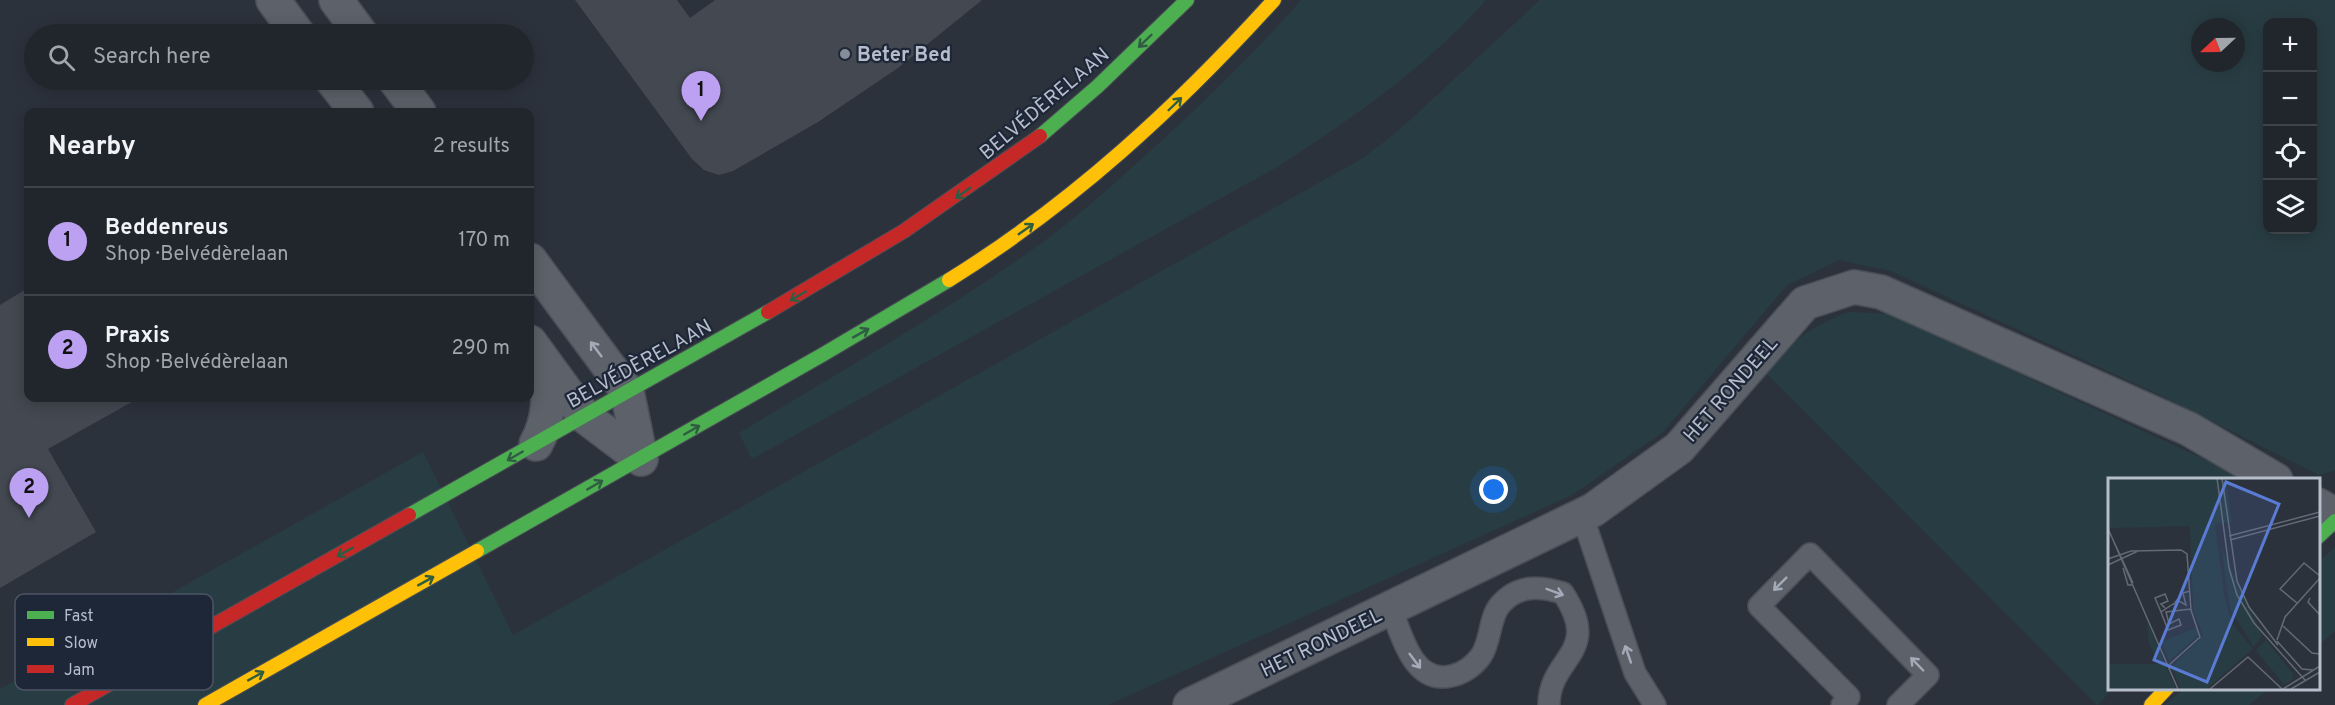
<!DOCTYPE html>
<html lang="en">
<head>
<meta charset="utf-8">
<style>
  body { margin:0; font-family:Overpass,sans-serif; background:#2d3239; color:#f1f3f6 }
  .controls { position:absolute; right:18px; top:18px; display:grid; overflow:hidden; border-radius:12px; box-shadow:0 3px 15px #0003 }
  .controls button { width:54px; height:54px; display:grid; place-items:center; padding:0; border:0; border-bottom:2px solid #3e4349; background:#21262d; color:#f1f3f6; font:30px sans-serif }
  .compass { position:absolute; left:2191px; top:18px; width:54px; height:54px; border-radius:50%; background:#21262d; box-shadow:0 3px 15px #0003; rotate:248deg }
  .you { position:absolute; left:1494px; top:490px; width:21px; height:21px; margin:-15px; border:4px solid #fff; border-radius:50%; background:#1a73e8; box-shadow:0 0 0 9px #1a73e833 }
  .badge { display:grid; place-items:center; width:39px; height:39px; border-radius:50%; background:#bca0f2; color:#111; font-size:20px; font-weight:700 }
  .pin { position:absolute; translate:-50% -50px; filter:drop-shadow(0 2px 3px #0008) }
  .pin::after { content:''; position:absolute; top:32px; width:21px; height:18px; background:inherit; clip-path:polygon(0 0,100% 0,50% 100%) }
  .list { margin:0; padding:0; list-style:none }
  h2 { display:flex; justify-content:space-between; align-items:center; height:78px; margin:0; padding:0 24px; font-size:26px }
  h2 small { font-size:20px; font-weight:400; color:#a2a5aa }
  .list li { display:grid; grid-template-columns:39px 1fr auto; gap:18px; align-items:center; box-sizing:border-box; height:108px; padding:0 24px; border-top:2px solid #3e4349 }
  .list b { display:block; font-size:22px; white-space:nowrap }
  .list p { margin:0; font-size:20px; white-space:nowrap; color:#a2a5aa }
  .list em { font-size:20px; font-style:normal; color:#a2a5aa }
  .icon { flex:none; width:33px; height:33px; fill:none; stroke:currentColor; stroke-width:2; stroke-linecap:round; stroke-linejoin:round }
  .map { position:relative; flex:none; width:2335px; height:705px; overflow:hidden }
  .search { position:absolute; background:#21262d; box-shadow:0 3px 15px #0003; left:24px; top:24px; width:510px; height:66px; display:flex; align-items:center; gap:15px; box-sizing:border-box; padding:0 21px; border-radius:33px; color:#a2a5aa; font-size:22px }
  .panel { position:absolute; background:#21262d; box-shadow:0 3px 15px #0003; left:24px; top:108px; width:510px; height:294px; border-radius:12px }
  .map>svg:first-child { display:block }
  .green { fill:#283d43; fill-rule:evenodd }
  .building { fill:#434851 }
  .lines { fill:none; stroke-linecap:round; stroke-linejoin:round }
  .lane-casing { stroke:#4a4e56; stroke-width:24 }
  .street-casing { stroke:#4a4e56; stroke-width:36 }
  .fast-casing { stroke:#4a4e56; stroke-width:16 }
  .slow-casing { stroke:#4a4e56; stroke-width:16 }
  .jam-casing { stroke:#4a4e56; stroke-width:16 }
  .lane { stroke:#5c616a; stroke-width:21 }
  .street { stroke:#5c616a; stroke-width:33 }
  .fast { stroke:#4caf50; stroke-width:14 }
  .slow { stroke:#ffc107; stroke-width:14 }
  .jam { stroke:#c62828; stroke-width:14 }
  .oneway { stroke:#305d42 }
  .oneway2 { stroke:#a4abb8 }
  .poi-dot { fill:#868d9a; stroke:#1e2738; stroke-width:2 }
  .labels { text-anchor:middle; stroke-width:4.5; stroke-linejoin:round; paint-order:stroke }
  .poi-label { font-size:20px; font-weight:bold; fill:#b6becc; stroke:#1e2738; text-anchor:start }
  .street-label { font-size:20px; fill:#b6becc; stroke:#1e2738 }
  .inset-road { fill:none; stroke:#636a76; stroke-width:1.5 }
  .view { fill:#5a7bd3; fill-opacity:0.15; stroke:#5a7bd3; stroke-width:3 }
  .inset-edge { fill:none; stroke:#b6becc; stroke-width:3 }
  .key { fill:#1e2738; stroke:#4c5464; stroke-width:1.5 }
  .key-label { font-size:16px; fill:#b6becc }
</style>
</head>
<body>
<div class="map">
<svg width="2335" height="705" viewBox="0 0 2335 705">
  <rect width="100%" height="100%" fill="#2c323c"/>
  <g class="green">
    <path d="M 1301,0 L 1486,0 C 1427,67 1351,119 1277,167 L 752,459 L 739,433 C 841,371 946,312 1043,242 C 1083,213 1120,178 1157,145 C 1207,99 1256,52 1301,0 Z"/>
    <path d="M 1540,0 L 2335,0 L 2335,471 L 2319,475 L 2162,396 L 1891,271 L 1839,260 L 1787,285 L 1663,432 L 1572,495 L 1108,705 L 0,705 L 0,689 L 423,452 L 513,635 L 1363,158 L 1398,131 ZM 2268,22 L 2312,22 L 2312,230 L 2268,230 ZM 2200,27 L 2236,27 L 2236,63 L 2200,63 Z"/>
    <path d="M 1848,312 L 1890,314 L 2221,467 L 2242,480 L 2110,480 L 2110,688 L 2113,689 L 2097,705 L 1764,371 C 1793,341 1808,328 1848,312 Z"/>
    <polygon points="2335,547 2335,631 2319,645 2319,562"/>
    <polygon points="2183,689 2268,689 2249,705 2165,705"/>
  </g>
  <g class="building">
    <polygon points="575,0 677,0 690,18 715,0 982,0 898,68 818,122 733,171 719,175 704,170 692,159"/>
    <polygon points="28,288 28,398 139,398 48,449 96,532 0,588 0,305"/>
  </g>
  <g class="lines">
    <g class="lane-casing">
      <g id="lane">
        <polyline points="1582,515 1635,673 1655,705"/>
        <path d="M 1391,608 C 1401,634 1413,685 1451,676 C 1462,674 1474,666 1481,656 C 1491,642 1489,618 1500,605 C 1518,584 1540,586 1563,593 C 1603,654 1549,656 1549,705"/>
        <polyline points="1842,705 1849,697 1759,606 1810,554 1928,675 1898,705"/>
      </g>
    </g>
    <g class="street-casing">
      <g id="street">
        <polyline points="273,0 298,34"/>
        <polyline points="336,0 361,34"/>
        <polyline points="332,80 357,112"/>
        <polyline points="395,80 419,112"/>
        <polyline points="530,260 627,391 641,459"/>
        <polyline points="530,342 584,416 641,459"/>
        <path d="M 536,444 C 550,419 549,394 547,366"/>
        <polyline points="2318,505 2335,515"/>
        <polyline points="1190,705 1593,510 1679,448 1805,303 1854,287 1881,292 2189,429 2276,480"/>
      </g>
    </g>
    <g class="fast-casing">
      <g id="fast">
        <polyline points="1040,136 1098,86 1187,0"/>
        <polyline points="409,515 768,312"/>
        <polyline points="2318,537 2335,521"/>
        <polyline points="477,551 822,355 949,280"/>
      </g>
    </g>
    <g class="slow-casing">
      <g id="slow">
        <path d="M 949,280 C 1073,203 1177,107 1274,0"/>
        <polyline points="205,705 477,551"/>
        <polyline points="2151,705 2167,688"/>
      </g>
    </g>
    <g class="jam-casing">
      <g id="jam">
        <polyline points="768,312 904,231 1040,136"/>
        <polyline points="72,705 409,515"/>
      </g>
    </g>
    <use href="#lane" class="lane"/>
    <use href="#street" class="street"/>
    <use href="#fast" class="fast"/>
    <use href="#slow" class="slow"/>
    <use href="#jam" class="jam"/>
  </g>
  <defs><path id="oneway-shaft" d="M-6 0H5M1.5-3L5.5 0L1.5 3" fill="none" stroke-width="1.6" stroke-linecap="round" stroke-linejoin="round" transform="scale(1.5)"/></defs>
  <g class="oneway">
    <use href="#oneway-shaft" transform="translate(1145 41) rotate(136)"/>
    <use href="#oneway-shaft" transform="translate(1175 104) rotate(-44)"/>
    <use href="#oneway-shaft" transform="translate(963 193) rotate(145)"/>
    <use href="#oneway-shaft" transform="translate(1026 229) rotate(-35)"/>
    <use href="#oneway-shaft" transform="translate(798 296) rotate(150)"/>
    <use href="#oneway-shaft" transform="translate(861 333) rotate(-29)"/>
    <use href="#oneway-shaft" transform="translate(692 430) rotate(-30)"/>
    <use href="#oneway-shaft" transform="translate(515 456) rotate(150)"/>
    <use href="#oneway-shaft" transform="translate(595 485) rotate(-30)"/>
    <use href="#oneway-shaft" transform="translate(345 552) rotate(151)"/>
    <use href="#oneway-shaft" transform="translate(426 581) rotate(-29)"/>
    <use href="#oneway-shaft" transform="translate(256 676) rotate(-29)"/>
  </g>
  <g class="oneway2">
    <use href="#oneway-shaft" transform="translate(596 349) rotate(-127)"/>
    <use href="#oneway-shaft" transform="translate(1780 584) rotate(135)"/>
    <use href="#oneway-shaft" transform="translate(1555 592) rotate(20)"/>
    <use href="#oneway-shaft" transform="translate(1628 654) rotate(-109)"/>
    <use href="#oneway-shaft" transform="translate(1415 661) rotate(53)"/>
    <use href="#oneway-shaft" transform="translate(1917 664) rotate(-134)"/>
  </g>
  <circle class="poi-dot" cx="845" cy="54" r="6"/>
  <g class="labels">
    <g class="poi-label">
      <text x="857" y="61">Beter Bed</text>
    </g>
    <g class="street-label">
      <text transform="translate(1044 103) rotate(-40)" y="7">BELVÉDÈRELAAN</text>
      <text transform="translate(639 363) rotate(-29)" y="7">BELVÉDÈRELAAN</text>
      <text transform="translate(1730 389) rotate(-49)" y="7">HET RONDEEL</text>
      <text transform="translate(1321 642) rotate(-26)" y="7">HET RONDEEL</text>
    </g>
  </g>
  <g transform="translate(2108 478)">
    <rect width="212" height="212" fill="#2c323c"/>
    <path d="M 0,0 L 118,0 L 124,44 L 107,46 L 117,121 L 125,147 L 145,171 L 98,211 L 73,211 L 63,189 L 95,158 L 85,131 L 82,48 L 2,50 ZM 113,69 L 154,157 L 146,169 L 122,131 ZM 39,144 L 68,211 L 0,211 L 0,186 L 51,186 L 41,166 ZM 89,149 L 91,157 L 61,183 L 53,164 ZM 158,162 L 185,196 L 185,201 L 176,207 L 148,172 Z" fill="#283d43"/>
    <path class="inset-road" d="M 109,0 L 121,90 L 129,117 L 146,145 L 197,202M 114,0 L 129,103 L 141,129 L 170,167M 0,51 L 25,105M 2,55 L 70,211M 121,58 L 212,34M 122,62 L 212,38M 0,81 L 23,73 L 73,72 L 79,76 L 83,132 L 92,159 L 60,188M 0,87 L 30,73M 15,90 L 20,107 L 25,107M 202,120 L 200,124 L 212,137M 189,125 L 172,111 L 196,85 L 212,98M 65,126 L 53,134 L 60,152 L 73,147 L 71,141 L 61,146 L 58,134 L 83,131M 65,127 L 69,122 L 78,127 L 75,115 L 82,113M 53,134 L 47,120 L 57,116 L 60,123 L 53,126 L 57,130M 175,148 L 204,175 L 212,176M 169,162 L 177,139 L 212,100M 169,163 L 194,191 L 205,192M 102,211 L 140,179 L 174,211M 175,211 L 212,188M 183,211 L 212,194"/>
    <path class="view" d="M 118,4 L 171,26 L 99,204 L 46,182 Z"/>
    <rect width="212" height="212" class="inset-edge"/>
  </g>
  <rect x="15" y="594" width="198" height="96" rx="9" class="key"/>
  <rect x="27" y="611" width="27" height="8" fill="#4caf50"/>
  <rect x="27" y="638" width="27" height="8" fill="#ffc107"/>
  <rect x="27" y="665" width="27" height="8" fill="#c62828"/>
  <g class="key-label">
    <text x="64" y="621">Fast</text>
    <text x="64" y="648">Slow</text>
    <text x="64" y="675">Jam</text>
  </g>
</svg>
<div class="controls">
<button>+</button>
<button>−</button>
<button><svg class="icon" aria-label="locate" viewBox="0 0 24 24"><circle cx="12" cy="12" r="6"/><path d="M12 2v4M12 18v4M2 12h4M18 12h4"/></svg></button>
<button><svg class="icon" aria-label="layers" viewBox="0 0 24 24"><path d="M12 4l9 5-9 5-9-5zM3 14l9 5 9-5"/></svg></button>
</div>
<svg class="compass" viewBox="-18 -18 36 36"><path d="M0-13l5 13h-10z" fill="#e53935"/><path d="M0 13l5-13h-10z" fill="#a2a5aa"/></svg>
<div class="you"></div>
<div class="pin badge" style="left:701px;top:121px">1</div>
<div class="pin badge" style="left:29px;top:518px">2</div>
<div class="search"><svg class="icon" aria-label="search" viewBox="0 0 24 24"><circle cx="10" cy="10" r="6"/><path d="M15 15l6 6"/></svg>Search here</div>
<section class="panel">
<h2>Nearby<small>2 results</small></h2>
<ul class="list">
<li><span class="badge">1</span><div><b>Beddenreus</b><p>Shop · Belvédèrelaan</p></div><em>170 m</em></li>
<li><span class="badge">2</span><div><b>Praxis</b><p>Shop · Belvédèrelaan</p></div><em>290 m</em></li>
</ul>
</section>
</div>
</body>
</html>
